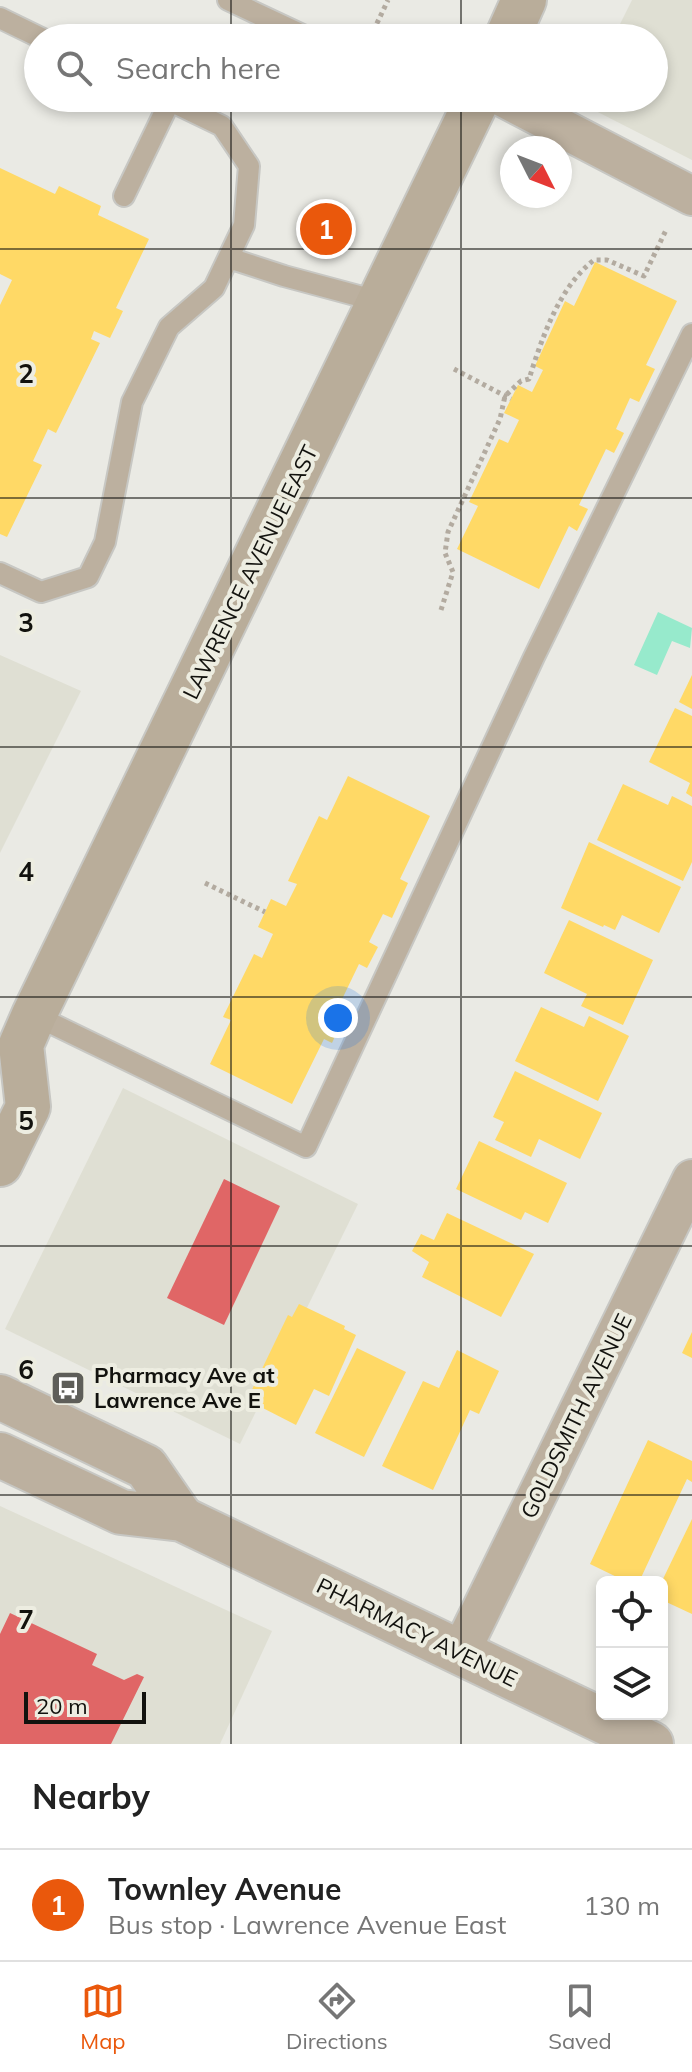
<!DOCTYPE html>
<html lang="en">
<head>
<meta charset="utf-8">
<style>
  body { margin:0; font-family:Mulish,sans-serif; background:#f6f6f6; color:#222 }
  .controls { position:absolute; right:24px; bottom:24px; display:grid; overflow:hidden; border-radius:12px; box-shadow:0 4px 12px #0003 }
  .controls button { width:72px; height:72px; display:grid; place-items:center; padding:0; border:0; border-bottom:2px solid #e0e0e0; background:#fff; color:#222; font:40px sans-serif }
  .compass { position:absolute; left:500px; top:136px; width:72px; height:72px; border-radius:50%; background:#fff; box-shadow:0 4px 12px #0003; rotate:132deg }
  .scale { position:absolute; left:24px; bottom:20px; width:122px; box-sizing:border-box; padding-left:8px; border:4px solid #12120e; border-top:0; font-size:22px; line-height:28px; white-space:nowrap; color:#12120e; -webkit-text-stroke:6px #edede1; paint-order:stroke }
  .you { position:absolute; left:338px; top:1018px; width:28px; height:28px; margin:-20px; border:6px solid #fff; border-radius:50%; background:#1a73e8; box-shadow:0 0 0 12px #1a73e833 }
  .badge { display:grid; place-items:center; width:52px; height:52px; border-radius:50%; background:#ea580c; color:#fff; font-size:26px; font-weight:700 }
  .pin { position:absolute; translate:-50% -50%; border:4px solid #fff; box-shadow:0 2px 8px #0006 }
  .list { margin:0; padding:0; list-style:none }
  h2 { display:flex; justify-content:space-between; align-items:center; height:104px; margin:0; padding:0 32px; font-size:34px }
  h2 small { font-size:26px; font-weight:400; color:#767676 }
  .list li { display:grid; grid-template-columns:52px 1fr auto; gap:24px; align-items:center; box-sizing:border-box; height:112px; padding:0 32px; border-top:2px solid #e0e0e0 }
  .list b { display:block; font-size:30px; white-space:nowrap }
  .list p { margin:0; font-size:26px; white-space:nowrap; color:#767676 }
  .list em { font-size:26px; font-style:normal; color:#767676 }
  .icon { flex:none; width:44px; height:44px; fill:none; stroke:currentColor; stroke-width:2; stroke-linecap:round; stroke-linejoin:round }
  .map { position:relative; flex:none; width:692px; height:1744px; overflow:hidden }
  .search { position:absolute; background:#fff; box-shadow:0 4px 12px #0003; left:24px; right:24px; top:24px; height:88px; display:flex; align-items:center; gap:20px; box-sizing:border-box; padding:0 28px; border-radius:44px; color:#767676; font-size:30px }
  .sheet { height:216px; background:#fff }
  nav { display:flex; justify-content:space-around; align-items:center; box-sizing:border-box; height:112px; border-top:2px solid #e0e0e0; background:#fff; font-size:22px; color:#767676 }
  nav a { display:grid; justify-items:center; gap:4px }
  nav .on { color:#ea580c }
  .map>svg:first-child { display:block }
  .built { fill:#dfdfd3 }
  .water { fill:#97eacc }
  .homes { fill:#ffd966 }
  .shops { fill:#e06666 }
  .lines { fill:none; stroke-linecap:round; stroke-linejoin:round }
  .service-casing { stroke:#c7c7c3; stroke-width:24 }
  .minor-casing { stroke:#c7c7c3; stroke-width:42 }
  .tertiary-casing { stroke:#c7c7c3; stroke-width:48 }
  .secondary-casing { stroke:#c7c7c3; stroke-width:48 }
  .path { stroke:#b3aba0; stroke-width:5; stroke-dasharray:4 4; stroke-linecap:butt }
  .service { stroke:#bcb09f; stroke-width:20 }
  .minor { stroke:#bcb09f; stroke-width:38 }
  .tertiary { stroke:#bcb09f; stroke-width:44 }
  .secondary { stroke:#b9ad9a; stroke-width:44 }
  .grid { fill:none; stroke:#12120e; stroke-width:2; stroke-opacity:0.55 }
  .labels { text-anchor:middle; stroke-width:8; stroke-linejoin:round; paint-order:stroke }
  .street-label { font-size:22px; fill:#12120e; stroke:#edede1 }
  .poi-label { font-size:22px; font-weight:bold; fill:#12120e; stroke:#edede1; text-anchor:start }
  .grid-label { font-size:26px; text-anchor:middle; font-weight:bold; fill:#12120e; stroke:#edede1; stroke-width:8; stroke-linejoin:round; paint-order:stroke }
</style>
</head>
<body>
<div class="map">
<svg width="692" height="1744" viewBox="0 0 692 1744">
  <rect width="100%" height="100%" fill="#eaeae4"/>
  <g class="built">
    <polygon points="632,0 692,0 692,160 580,103 582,98 654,98 654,38 613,38"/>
    <polygon points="0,655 81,691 0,853"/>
    <polygon points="123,1088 358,1204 240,1444 5,1329"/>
    <polygon points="0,1506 272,1631 220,1744 0,1744"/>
  </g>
  <polygon class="water" points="658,612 692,628 690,648 672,641 657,675 634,665"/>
  <g class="homes">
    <polygon points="0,168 55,194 59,186 101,206 98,215 149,239 116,308 123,311 110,338 94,331 91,339 100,343 56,433 48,429 33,461 42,465 7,537 0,534 0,305 12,280 0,274"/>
    <polygon points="595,262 677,301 646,365 655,369 639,402 630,398 616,429 624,433 614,453 606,449 579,505 588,509 577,531 569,526 539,589 457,549 478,506 469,502 499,439 508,443 519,420 504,413 518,385 532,392 543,370 535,366 565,301 574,306"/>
    <polygon points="692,675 692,709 679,702"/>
    <polygon points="675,708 692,716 692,797 686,793 690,783 649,762"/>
    <polygon points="348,776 430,816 400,879 408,883 392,918 383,914 369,942 378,947 367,968 359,964 333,1018 341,1023 332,1043 324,1039 292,1104 210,1064 231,1020 223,1017 254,954 262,958 273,934 258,927 265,912 271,899 286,906 297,884 288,881 319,816 327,820"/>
    <polygon points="623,784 668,805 672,796 692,806 692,862 683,881 597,840"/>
    <polygon points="589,842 681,887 659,933 622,915 615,930 604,925 603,927 561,908"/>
    <polygon points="569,920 653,960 623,1025 581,1006 587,994 544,973"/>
    <polygon points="541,1007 584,1027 589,1016 629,1036 598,1101 515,1061"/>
    <polygon points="515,1071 602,1113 580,1159 539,1139 531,1157 495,1140 504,1122 493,1117"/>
    <polygon points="479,1141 567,1183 548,1223 525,1212 521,1220 456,1189"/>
    <polygon points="447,1213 534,1254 501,1317 422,1277 429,1262 412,1251 421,1234 434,1240"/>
    <polygon points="299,1304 345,1326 344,1329 356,1335 329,1396 314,1389 296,1425 247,1400 288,1315 292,1317"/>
    <polygon points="692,1332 692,1358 682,1353"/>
    <polygon points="357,1348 406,1372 364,1457 315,1433"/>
    <polygon points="457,1350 499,1371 479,1414 470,1410 433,1490 382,1466 423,1381 439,1388"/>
    <polygon points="648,1440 692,1461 692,1482 687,1479 639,1582 627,1582 590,1564"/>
    <polygon points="692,1519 692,1614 662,1600 662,1581"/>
  </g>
  <g class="shops">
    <polygon points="224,1179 280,1206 224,1325 167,1298"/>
    <polygon points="10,1613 97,1654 92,1665 124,1680 137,1674 144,1677 111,1744 0,1744 0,1634"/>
  </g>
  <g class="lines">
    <g class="service-casing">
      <g id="service">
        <polyline points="228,0 309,38"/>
        <polyline points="0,18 41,38"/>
        <polyline points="124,196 170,101"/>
        <polyline points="229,258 284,276 381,302"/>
        <polyline points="0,573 41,592 88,577 105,542 132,402 169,327 214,288 244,225 249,166 222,126 164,98"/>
        <polyline points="34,1015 306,1147 534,657 692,334"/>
      </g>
    </g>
    <g class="minor-casing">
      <g id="minor">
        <polyline points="504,98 692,196"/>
        <polyline points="460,1653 692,1179"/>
      </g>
    </g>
    <g class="tertiary-casing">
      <g id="tertiary">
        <polyline points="0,1397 146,1467 182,1519"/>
        <polyline points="0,1455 121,1512 182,1519 651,1744"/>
      </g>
    </g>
    <g class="secondary-casing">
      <g id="secondary">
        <polyline points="507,38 524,0"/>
        <polyline points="0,1164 28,1107 21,1045 34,1015 478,98"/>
      </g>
    </g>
    <g class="path">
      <polyline points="370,38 388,0"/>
      <polyline points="454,369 511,399"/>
      <path d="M 441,610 L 453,572 L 445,553 L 448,532 L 500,419 L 505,396 L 521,381 L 529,379 C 542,338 559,287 594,260 L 607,260 L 644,276 L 667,228"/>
      <polyline points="205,883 265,912"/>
    </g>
    <use href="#service" class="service"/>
    <use href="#minor" class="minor"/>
    <use href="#tertiary" class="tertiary"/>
    <use href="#secondary" class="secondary"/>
  </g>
  <path class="grid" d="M 231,0 L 231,38M 461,0 L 461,38M 231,98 L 231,1744M 461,98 L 461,1744M 0,249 L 692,249M 0,498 L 692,498M 0,747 L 692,747M 0,997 L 692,997M 0,1246 L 692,1246M 0,1495 L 692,1495"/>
  <defs>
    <g id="bus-square" transform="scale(1.8)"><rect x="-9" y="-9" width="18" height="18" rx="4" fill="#5e5e59" stroke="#edede1"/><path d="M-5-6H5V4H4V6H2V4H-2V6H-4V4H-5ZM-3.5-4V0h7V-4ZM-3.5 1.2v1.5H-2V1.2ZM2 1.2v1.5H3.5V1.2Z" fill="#fff"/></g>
  </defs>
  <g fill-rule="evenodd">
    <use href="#bus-square" x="68" y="1388"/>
  </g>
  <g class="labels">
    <g class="street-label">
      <text transform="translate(250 572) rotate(-64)" y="8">LAWRENCE AVENUE EAST</text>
      <text transform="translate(576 1416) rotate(-64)" y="8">GOLDSMITH AVENUE</text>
      <text transform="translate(417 1632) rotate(26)" y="8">PHARMACY AVENUE</text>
    </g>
    <g class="poi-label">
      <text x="94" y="1383">Pharmacy Ave at<tspan x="94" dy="25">Lawrence Ave E</tspan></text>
    </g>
  </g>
  <g class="grid-label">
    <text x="26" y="383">2</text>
    <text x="26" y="632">3</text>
    <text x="26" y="881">4</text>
    <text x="26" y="1130">5</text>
    <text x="26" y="1379">6</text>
    <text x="26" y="1629">7</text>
  </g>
</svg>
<div class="controls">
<button><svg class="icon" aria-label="locate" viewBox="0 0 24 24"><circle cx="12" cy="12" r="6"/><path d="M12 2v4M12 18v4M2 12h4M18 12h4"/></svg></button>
<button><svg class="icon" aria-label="layers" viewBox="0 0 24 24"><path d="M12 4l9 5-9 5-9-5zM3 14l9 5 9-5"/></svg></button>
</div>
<svg class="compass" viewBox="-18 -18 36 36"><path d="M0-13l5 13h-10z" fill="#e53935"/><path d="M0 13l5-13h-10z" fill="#767676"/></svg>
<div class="scale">20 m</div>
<div class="you"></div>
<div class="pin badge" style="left:326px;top:229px">1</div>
<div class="search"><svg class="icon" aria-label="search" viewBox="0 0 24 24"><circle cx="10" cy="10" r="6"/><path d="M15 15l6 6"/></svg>Search here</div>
</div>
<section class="sheet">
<h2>Nearby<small></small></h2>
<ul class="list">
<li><span class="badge">1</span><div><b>Townley Avenue</b><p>Bus stop · Lawrence Avenue East</p></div><em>130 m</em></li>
</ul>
</section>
<nav>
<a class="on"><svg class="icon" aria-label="map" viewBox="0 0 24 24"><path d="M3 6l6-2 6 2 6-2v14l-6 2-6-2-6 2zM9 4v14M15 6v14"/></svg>Map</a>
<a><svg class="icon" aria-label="directions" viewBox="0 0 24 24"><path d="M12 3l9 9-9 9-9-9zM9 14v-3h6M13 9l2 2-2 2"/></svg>Directions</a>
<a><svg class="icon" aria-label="saved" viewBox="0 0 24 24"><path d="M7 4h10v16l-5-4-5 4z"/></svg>Saved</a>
</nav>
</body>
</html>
